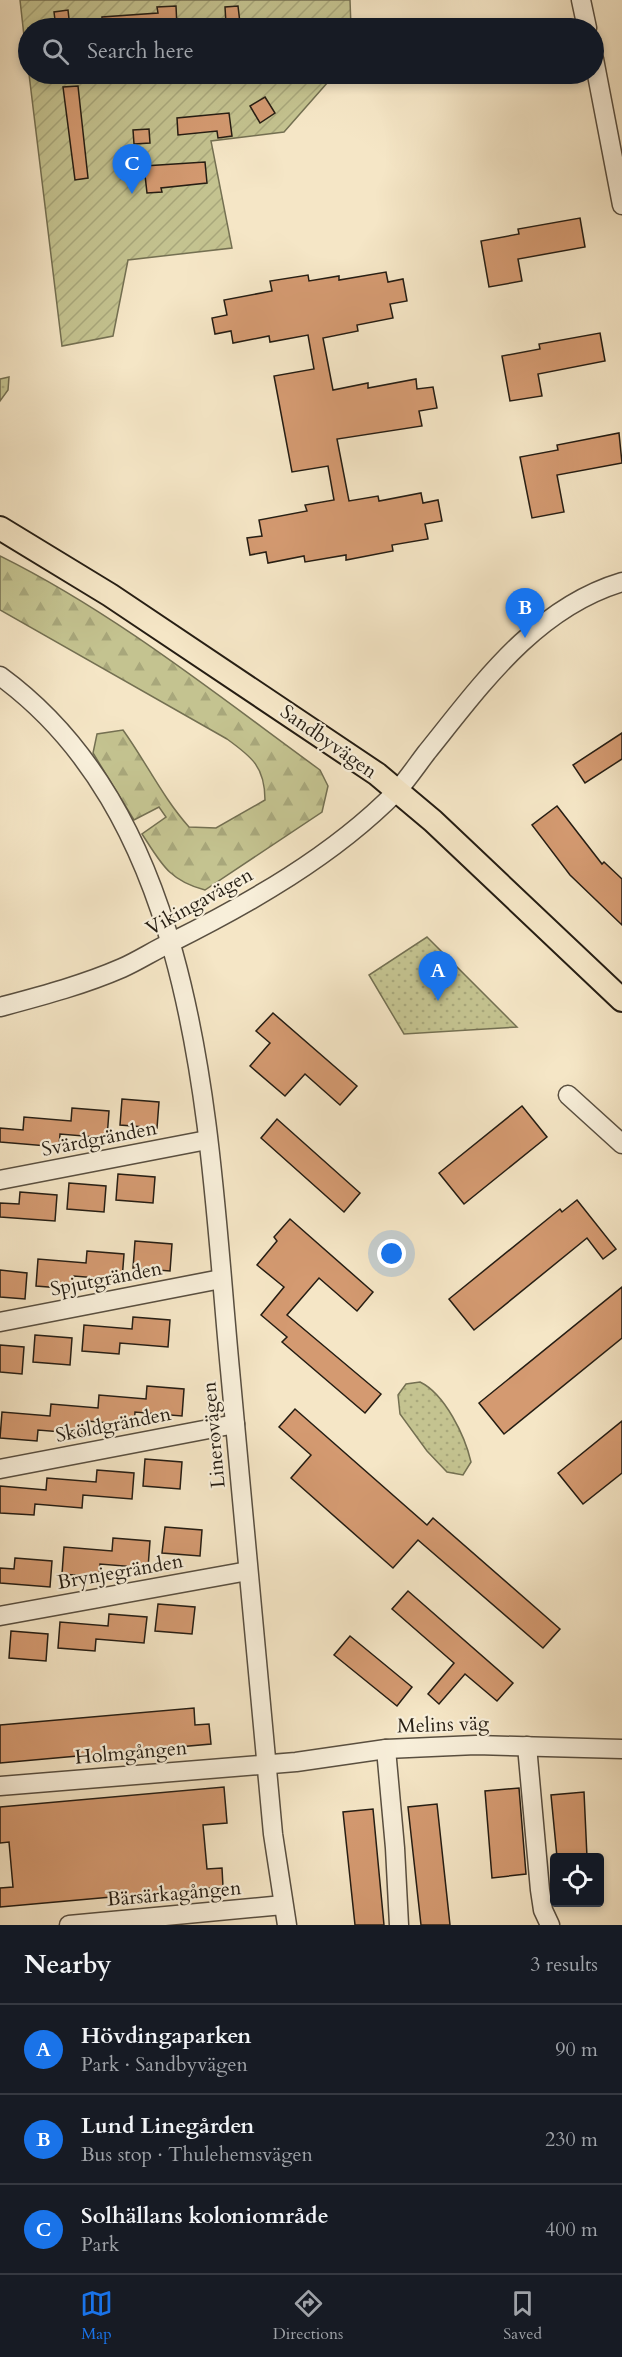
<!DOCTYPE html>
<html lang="en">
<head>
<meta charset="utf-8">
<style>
  body { margin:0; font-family:Cardo,serif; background:#242831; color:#f1f3f6 }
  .controls { position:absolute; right:18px; bottom:18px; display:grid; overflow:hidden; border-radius:6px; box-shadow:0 3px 9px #0003 }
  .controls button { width:54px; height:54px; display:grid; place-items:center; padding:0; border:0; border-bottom:2px solid #363941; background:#171b24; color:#f1f3f6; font:30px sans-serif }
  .you { position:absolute; left:392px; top:1254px; width:21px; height:21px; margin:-15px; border:4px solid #fff; border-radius:50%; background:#1a73e8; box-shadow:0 0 0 9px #1a73e833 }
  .badge { display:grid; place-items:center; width:39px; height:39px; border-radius:50%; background:#1a73e8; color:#fff; font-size:20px; font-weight:700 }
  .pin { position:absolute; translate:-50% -50px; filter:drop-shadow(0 2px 3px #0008) }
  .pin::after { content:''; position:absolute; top:32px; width:21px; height:18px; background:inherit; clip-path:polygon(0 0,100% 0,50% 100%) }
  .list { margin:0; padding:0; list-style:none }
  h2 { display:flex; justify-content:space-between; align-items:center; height:78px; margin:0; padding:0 24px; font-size:26px }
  h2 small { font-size:20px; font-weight:400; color:#9ea1a6 }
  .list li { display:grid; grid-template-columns:39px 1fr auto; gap:18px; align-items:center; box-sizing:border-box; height:90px; padding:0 24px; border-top:2px solid #363941 }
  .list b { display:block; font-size:22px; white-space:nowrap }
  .list p { margin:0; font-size:20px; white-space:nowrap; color:#9ea1a6 }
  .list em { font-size:20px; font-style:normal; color:#9ea1a6 }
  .icon { flex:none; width:33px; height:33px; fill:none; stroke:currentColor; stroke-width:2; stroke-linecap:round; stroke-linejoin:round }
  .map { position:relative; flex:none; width:622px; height:1925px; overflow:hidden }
  .search { position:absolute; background:#171b24; box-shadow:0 3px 9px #0003; left:18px; right:18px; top:18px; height:66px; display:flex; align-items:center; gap:15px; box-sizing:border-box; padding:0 21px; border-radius:33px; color:#9ea1a6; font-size:22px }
  .sheet { height:348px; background:#171b24 }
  nav { display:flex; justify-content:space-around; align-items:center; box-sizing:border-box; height:84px; border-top:2px solid #363941; background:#171b24; font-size:16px; color:#9ea1a6 }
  nav a { display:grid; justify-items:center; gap:3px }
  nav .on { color:#1a73e8 }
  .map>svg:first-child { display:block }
  .grass { fill:url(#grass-dots); stroke:#747052; stroke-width:1.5 }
  .forest { fill:url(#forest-firs); stroke:#747052; stroke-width:1.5 }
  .garden { fill:url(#garden-furrows); stroke:#747052; stroke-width:1.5 }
  .building { fill:#d49a71; stroke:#251d13; stroke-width:1.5 }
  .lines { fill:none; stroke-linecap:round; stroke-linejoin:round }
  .minor-casing { stroke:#594f40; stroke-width:21 }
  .major-casing { stroke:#251d13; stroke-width:26 }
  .minor { stroke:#f8efda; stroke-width:18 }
  .major { stroke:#f5e6c6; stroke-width:22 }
  .labels { text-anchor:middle; stroke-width:4.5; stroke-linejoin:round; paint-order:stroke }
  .street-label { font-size:20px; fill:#251d13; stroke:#f8efda }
</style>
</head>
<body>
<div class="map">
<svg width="622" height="1925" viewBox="0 0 622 1925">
  <defs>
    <pattern id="grass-dots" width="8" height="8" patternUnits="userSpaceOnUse" patternTransform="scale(1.5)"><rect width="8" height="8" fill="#c4c390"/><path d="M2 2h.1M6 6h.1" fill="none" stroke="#a8a77b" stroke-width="1.8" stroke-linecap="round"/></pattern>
    <pattern id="forest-firs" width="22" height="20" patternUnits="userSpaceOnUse" patternTransform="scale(1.5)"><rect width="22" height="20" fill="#c4c390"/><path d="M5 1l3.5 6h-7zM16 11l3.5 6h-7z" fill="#a8a77b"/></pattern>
    <pattern id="garden-furrows" width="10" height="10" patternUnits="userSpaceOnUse" patternTransform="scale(1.5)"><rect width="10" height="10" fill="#c4c390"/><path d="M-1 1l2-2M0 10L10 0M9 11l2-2" fill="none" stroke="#a8a77b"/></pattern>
  </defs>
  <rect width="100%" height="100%" fill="#f5e6c6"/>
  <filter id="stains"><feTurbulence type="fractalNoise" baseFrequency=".00333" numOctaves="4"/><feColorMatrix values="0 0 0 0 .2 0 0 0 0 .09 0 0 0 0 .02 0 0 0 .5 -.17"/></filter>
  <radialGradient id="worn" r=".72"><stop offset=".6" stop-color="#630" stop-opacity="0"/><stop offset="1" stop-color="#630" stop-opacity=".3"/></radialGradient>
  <g class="grass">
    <polygon points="9,377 8,390 0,401 0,379"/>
    <polygon points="427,937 517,1027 404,1034 369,975"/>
    <path d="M 420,1382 C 445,1394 465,1436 471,1462 L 463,1475 L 447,1472 L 427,1451 L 400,1414 L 398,1395 L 406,1384 Z"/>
  </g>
  <path class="forest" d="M 0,556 C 115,613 217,695 320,770 L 328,786 L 322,812 L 205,890 C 169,881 161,863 142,834 L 166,817 L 159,807 L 134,820 L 93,753 L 97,734 L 123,730 C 146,762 163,798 189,827 L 216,828 L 265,800 C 265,767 252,757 227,739 L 0,610 Z"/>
  <g class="garden">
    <polygon points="20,0 350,0 351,28 28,28 28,72"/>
    <polygon points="29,74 335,74 284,132 211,141 232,248 128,260 113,336 62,346"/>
  </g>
  <g class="building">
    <polygon points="176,6 177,27 102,28 102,17 158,13 157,7"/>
    <polygon points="238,6 240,23 226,24 225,7"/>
    <polygon points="68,10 70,28 56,28 54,12"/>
    <polygon points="78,86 88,178 75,180 63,87"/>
    <polygon points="265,97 275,113 260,123 250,106"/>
    <polygon points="229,113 232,136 218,138 217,131 178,135 177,118"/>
    <polygon points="149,129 150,143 134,144 133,130"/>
    <polygon points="205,162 207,183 161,188 162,192 147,193 144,166"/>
    <polygon points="580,218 585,247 518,259 522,281 489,287 481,241 519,234 518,229"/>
    <polygon points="386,272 388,282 403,279 407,301 390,304 393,318 357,325 358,331 323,338 333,390 368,383 368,388 416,379 417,389 433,387 437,408 419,411 422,426 337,439 349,501 378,496 379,501 421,493 423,503 438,500 442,521 425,524 428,539 392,545 393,551 346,560 346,555 305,562 304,556 268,563 266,552 250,555 247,538 262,536 259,520 307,511 305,505 334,500 328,466 292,472 274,376 314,369 308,335 270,342 269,336 233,343 231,331 215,334 212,318 227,315 224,300 272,291 270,281 308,275 309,281 339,276 339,280"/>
    <polygon points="600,333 605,361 538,374 542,396 510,401 502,356 540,349 539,344"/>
    <polygon points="619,433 622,463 557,475 564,512 532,518 520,457 558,450 557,445"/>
    <polygon points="622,733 622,759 585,783 573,765"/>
    <polygon points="557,806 602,864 604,862 622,879 622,925 570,875 532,825"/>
    <polygon points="273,1013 357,1086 340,1105 305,1074 285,1096 250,1066 270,1043 256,1031"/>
    <polygon points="122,1099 159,1102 157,1128 120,1125"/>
    <polygon points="522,1106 547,1137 464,1204 439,1173"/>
    <polygon points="72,1108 109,1111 107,1138 60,1134 59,1147 0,1142 0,1128 23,1130 24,1117 71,1121"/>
    <polygon points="277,1119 360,1193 344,1212 261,1138"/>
    <polygon points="118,1174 155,1177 153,1203 116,1200"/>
    <polygon points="69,1183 106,1186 104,1212 67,1209"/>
    <polygon points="20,1192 57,1195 55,1221 0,1217 0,1203 19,1204"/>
    <polygon points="577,1200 616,1249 603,1259 587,1238 474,1330 449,1299 560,1209 562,1212"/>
    <polygon points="290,1219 373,1292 357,1311 319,1278 287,1315 381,1394 365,1413 282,1342 287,1337 261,1315 284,1287 257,1265 277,1241 274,1237"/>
    <polygon points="135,1241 172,1244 170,1271 133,1268"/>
    <polygon points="87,1251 124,1254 122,1280 74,1276 73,1289 36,1286 38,1259 86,1263"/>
    <polygon points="0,1270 27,1273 25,1299 0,1297"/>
    <polygon points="622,1287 622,1338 504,1434 479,1403"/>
    <polygon points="133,1317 170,1320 168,1347 120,1343 119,1354 82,1351 84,1325 132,1329"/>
    <polygon points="35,1335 72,1338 70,1365 33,1362"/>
    <polygon points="0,1345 24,1347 22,1374 0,1372"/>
    <polygon points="147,1386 184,1389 182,1416 135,1412 134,1425 87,1421 86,1434 38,1430 37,1441 0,1438 2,1412 50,1416 51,1404 98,1408 99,1395 146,1399"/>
    <polygon points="295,1409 427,1525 433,1518 560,1629 543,1648 418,1540 393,1568 291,1478 311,1455 279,1427"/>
    <polygon points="622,1421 622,1473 583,1504 558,1473"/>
    <polygon points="145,1459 182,1462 180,1489 143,1486"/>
    <polygon points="97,1470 134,1473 132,1499 83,1495 82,1508 35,1504 34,1515 0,1513 0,1486 46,1490 47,1478 96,1482"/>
    <polygon points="165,1527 202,1530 200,1556 162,1553"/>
    <polygon points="113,1538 150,1541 148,1568 100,1564 99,1577 62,1574 64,1547 112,1551"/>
    <polygon points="15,1558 52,1561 50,1587 0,1583 0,1568 14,1569"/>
    <polygon points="408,1591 513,1683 497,1701 465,1674 439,1704 428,1694 454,1663 392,1609"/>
    <polygon points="158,1604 195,1607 192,1634 155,1631"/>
    <polygon points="109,1614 147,1617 144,1643 96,1639 95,1651 58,1648 60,1622 108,1626"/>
    <polygon points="11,1631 48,1634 46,1661 9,1658"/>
    <polygon points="350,1636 412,1687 397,1706 334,1655"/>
    <polygon points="194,1708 195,1725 209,1724 211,1744 0,1763 0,1725"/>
    <polygon points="224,1787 227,1823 203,1825 207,1869 222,1868 223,1887 0,1907 0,1888 13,1887 9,1842 0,1843 0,1807"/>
    <polygon points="519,1788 526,1874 492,1878 485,1791"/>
    <polygon points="584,1792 587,1857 557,1857 551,1795"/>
    <polygon points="437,1804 450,1925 421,1925 408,1807"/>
    <polygon points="373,1809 384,1925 355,1925 343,1812"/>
  </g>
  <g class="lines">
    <g class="minor-casing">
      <g id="minor">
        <polyline points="581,0 587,28"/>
        <polyline points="594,59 622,205"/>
        <path d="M 0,676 C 205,826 208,1141 230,1370 C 245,1524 259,1679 273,1834 L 287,1925"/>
        <path d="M 0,1007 C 41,996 83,985 122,968 C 138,961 153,951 170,943 C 250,903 333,856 396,792 C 407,780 417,765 427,752 C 481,685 535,608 622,582"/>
        <polyline points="568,1095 622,1144"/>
        <polyline points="0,1180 207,1140"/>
        <polyline points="0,1322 221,1279"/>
        <polyline points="0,1469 235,1424"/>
        <polyline points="0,1616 248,1571"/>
        <polyline points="527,1746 540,1890 543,1910 550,1925"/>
        <polyline points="386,1749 395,1848 399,1925"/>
        <polyline points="0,1786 296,1762 386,1749 476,1745 622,1749"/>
        <polyline points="69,1925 283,1905"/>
      </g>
    </g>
    <g class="major-casing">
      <polyline id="major" points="0,528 110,595 377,774 433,821 622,1000"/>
    </g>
    <use href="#minor" class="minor"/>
    <use href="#major" class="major"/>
  </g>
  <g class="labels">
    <g class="street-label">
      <text transform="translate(329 741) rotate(35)" y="7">Sandbyvägen</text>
      <text transform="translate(199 901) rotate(-29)" y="7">Vikingavägen</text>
      <text transform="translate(99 1138) rotate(-11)" y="7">Svärdgränden</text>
      <text transform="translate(106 1278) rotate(-11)" y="7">Spjutgränden</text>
      <text transform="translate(113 1424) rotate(-11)" y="7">Sköldgränden</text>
      <text transform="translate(213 1435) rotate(-95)" y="7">Linerovägen</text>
      <text transform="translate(120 1571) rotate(-10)" y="7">Brynjegränden</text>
      <text transform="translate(443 1724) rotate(-2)" y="7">Melins väg</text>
      <text transform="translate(131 1752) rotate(-5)" y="7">Holmgången</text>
      <text transform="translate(174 1893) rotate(-5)" y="7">Bärsärkagången</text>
    </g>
  </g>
  <rect width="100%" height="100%" filter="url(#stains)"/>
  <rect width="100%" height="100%" fill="url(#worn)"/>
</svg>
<div class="controls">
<button><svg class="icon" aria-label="locate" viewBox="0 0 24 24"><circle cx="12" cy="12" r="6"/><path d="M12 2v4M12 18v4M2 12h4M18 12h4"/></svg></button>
</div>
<div class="you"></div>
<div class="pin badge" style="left:438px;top:1001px">A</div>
<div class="pin badge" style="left:525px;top:638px">B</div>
<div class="pin badge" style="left:132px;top:194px">C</div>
<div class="search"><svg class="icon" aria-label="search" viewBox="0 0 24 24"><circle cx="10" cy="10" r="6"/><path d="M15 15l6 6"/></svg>Search here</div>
</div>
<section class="sheet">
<h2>Nearby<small>3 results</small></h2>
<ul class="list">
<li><span class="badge">A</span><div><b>Hövdingaparken</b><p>Park · Sandbyvägen</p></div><em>90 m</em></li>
<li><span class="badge">B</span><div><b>Lund Linegården</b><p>Bus stop · Thulehemsvägen</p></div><em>230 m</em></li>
<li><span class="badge">C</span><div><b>Solhällans koloniområde</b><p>Park</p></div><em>400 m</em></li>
</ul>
</section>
<nav>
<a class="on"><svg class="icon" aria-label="map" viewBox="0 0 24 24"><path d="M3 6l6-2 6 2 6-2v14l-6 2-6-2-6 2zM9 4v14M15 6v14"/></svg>Map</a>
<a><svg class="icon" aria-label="directions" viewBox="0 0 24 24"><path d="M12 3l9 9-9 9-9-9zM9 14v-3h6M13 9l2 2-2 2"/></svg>Directions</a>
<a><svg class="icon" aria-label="saved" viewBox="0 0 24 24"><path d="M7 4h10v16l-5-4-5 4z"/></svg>Saved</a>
</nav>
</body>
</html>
